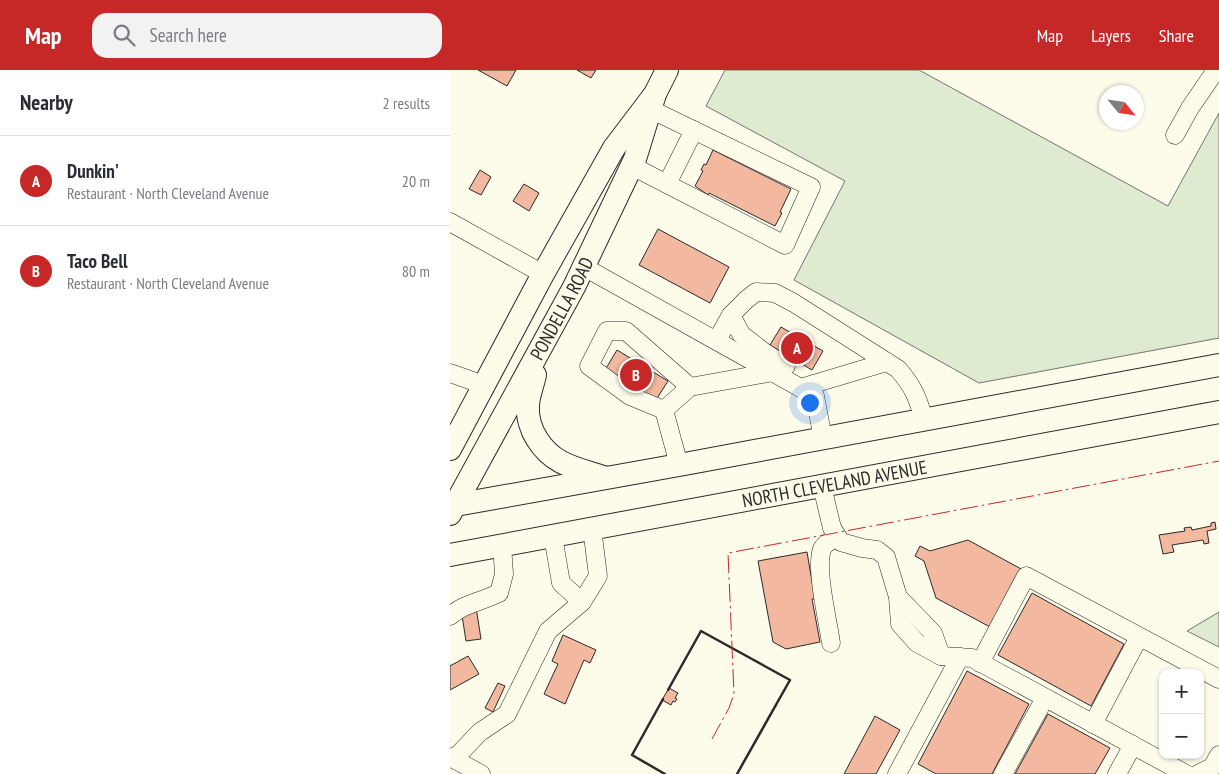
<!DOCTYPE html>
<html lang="en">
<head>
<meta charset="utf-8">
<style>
  body { margin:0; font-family:"PT Sans Narrow",sans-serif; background:#f2f2f3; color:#2b2b33 }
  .controls { position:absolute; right:15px; bottom:15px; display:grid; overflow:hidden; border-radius:10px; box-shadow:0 1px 4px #0004 }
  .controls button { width:45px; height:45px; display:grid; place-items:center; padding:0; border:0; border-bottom:1px solid #e1e1e2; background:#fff; color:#2b2b33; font:25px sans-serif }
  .compass { position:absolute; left:649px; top:15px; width:45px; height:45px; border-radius:50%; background:#fff; box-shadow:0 1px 4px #0004; rotate:119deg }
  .you { position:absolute; left:359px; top:332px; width:18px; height:18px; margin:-12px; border:4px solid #fff; border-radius:50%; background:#1a73e8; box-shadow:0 0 0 8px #1a73e833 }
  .badge { display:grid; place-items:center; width:32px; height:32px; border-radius:50%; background:#c62828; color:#fff; font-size:16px; font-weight:700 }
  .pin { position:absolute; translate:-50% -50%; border:2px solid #fff; box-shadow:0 1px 5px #0006 }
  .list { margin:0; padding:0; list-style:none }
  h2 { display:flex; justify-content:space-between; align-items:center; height:65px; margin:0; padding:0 20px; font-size:21px }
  h2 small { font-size:16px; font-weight:400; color:#7c7c81 }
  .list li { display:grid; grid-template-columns:32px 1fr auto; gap:15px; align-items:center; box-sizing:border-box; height:90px; padding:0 20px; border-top:1px solid #e1e1e2 }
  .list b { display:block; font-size:19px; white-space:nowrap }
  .list p { margin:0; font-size:16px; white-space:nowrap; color:#7c7c81 }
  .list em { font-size:16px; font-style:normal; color:#7c7c81 }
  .icon { flex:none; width:28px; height:28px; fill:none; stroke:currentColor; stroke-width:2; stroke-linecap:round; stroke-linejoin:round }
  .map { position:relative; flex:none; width:769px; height:704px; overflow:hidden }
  header { display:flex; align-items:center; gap:30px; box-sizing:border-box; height:70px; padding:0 25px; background:#c62828; color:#fff }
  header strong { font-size:24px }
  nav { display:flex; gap:28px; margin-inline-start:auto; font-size:18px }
  .search { width:350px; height:45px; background:#f2f2f3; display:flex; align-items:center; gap:12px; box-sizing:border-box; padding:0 18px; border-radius:15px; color:#7c7c81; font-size:19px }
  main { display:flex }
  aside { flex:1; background:#fff }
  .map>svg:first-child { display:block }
  .green { fill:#deebd1; stroke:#74746e }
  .building { fill:#f2b8a0; stroke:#2b2b2b }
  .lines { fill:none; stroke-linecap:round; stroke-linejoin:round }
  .minor-casing { stroke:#2b2b2b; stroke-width:19 }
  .major-casing { stroke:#2b2b2b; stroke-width:24 }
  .minor { stroke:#fdfbea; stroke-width:18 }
  .major { stroke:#fdfbea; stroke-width:22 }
  .wall { stroke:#2b2b2b; stroke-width:2.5 }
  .power { stroke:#c62828; stroke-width:1; stroke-dasharray:18 4 2.5 4; stroke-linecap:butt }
  .labels { text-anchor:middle; stroke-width:4; stroke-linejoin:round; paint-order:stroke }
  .street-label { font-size:19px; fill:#2b2b2b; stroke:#fdfbea }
</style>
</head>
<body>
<header>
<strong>Map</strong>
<div class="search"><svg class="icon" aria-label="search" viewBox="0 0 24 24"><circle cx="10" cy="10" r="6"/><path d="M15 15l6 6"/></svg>Search here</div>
<nav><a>Map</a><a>Layers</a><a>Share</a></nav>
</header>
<main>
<aside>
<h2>Nearby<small>2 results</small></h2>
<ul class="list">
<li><span class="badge">A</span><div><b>Dunkin'</b><p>Restaurant · North Cleveland Avenue</p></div><em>20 m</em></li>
<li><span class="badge">B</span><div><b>Taco Bell</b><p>Restaurant · North Cleveland Avenue</p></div><em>80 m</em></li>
</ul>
</aside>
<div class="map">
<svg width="769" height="704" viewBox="0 0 769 704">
  <rect width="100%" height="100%" fill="#fdfbea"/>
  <g class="green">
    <polygon points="275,0 469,0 718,136 769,43 769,268 529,313 344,210 395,111 256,36"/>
    <polygon points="769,542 769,577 737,561"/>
  </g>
  <g class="building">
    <polygon points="28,0 66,0 57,16"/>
    <polygon points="127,0 146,0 141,8"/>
    <polygon points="263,80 341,119 330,142 332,143 325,156 259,123 258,125 245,116 253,101 251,100 254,94 256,95"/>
    <polygon points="30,100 41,107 31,125 19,119"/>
    <polygon points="74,114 89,123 79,141 63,131"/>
    <polygon points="208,159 279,197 260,233 189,195"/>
    <polygon points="331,257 373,281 362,300 320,275"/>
    <polygon points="167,280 218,311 206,330 155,300"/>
    <polygon points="765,452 766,459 757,461 759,473 754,474 753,470 722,475 724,482 713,484 709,465 735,461 734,458 741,457 742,460 761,456 761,453"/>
    <polygon points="518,470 573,500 542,558 486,528 474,491 465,486 470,476 480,481"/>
    <polygon points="357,482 365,529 362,529 370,572 336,579 323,572 308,491"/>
    <polygon points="582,523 674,574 641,636 548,585"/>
    <polygon points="26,537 31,569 16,571 11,539"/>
    <polygon points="113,565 146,580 140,593 134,590 115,634 94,624 108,594 102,591"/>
    <polygon points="18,586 29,604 0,620 0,596"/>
    <polygon points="517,601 579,634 542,704 486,704 468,694"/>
    <polygon points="48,613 55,616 43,642 35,638"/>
    <polygon points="219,618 228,623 225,628 227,629 225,632 223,631 221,635 212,630"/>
    <polygon points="598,644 660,678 645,704 565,704"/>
    <polygon points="425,646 450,660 426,704 394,704"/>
  </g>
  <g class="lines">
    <g class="minor-casing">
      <g id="minor">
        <polyline points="725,65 740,38 766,0"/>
        <polyline points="182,96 335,175 361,117 200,39"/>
        <polyline points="217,114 244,60"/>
        <polyline points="0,152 93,204"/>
        <polyline points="134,197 365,326 373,369"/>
        <polyline points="281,245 291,264 314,282 336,296"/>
        <path d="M 267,270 L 281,245 L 296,230 L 306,222 L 325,223 L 344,233 L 448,299 C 463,316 468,328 474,350"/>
        <polyline points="0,303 34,315"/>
        <polyline points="350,318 437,292"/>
        <polyline points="214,340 180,326 139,296 157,261 176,261 240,317"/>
        <polyline points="229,395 214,340 240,317 323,302"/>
        <polyline points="372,416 382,458 391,472 412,478 427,480 436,487 448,527 450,554 467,573 491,586 522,588 736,704"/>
        <polyline points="448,527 483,563 491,586"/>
        <polyline points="132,532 148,506 142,458"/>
        <path d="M 0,546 C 15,533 31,532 49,523 L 54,504 L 52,475"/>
        <path d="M 381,573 C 378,551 365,499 372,479 C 375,473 382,470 387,466"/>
        <polyline points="530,593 576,506 769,609"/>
        <polyline points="643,654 689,567"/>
        <polyline points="0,687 31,704"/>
        <polyline points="4,689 30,662 57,644 98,561 132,532 111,513 103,466"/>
        <polyline points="447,704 510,587"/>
        <polyline points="553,704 595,628"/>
        <polyline points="667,704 683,675"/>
        <polyline points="748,704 762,697 769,685"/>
      </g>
    </g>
    <g class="major-casing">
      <g id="major">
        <path d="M 85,305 C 83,315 78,326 78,336 C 77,347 81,360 87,369 C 103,395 126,398 153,407"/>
        <polyline points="0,379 93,204 164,78 205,24 217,0"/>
        <polyline points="0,436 229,395 769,295"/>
        <path id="s1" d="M 0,444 L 124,217 L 185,89 L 205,24"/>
        <path id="s2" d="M 0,485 L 769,342"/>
      </g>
    </g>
    <use href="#minor" class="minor"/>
    <use href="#major" class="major"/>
    <g class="wall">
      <polyline points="218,620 251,561 340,610 287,704"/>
      <polyline points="213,629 182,685 215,704"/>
    </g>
    <polyline class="power" points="262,669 279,638 284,624 278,483 769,391"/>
  </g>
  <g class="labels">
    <g class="street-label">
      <text dy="7" stroke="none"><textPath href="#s1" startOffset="234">PONDELLA ROAD</textPath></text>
      <text dy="7" stroke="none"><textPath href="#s2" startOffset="391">NORTH CLEVELAND AVENUE</textPath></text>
    </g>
  </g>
</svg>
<div class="controls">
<button>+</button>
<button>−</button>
</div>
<svg class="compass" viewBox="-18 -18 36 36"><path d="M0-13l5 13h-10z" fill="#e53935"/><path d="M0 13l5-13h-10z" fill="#7c7c81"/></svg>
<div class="you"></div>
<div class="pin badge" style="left:347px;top:278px">A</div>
<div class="pin badge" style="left:186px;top:305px">B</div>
</div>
</main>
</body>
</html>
